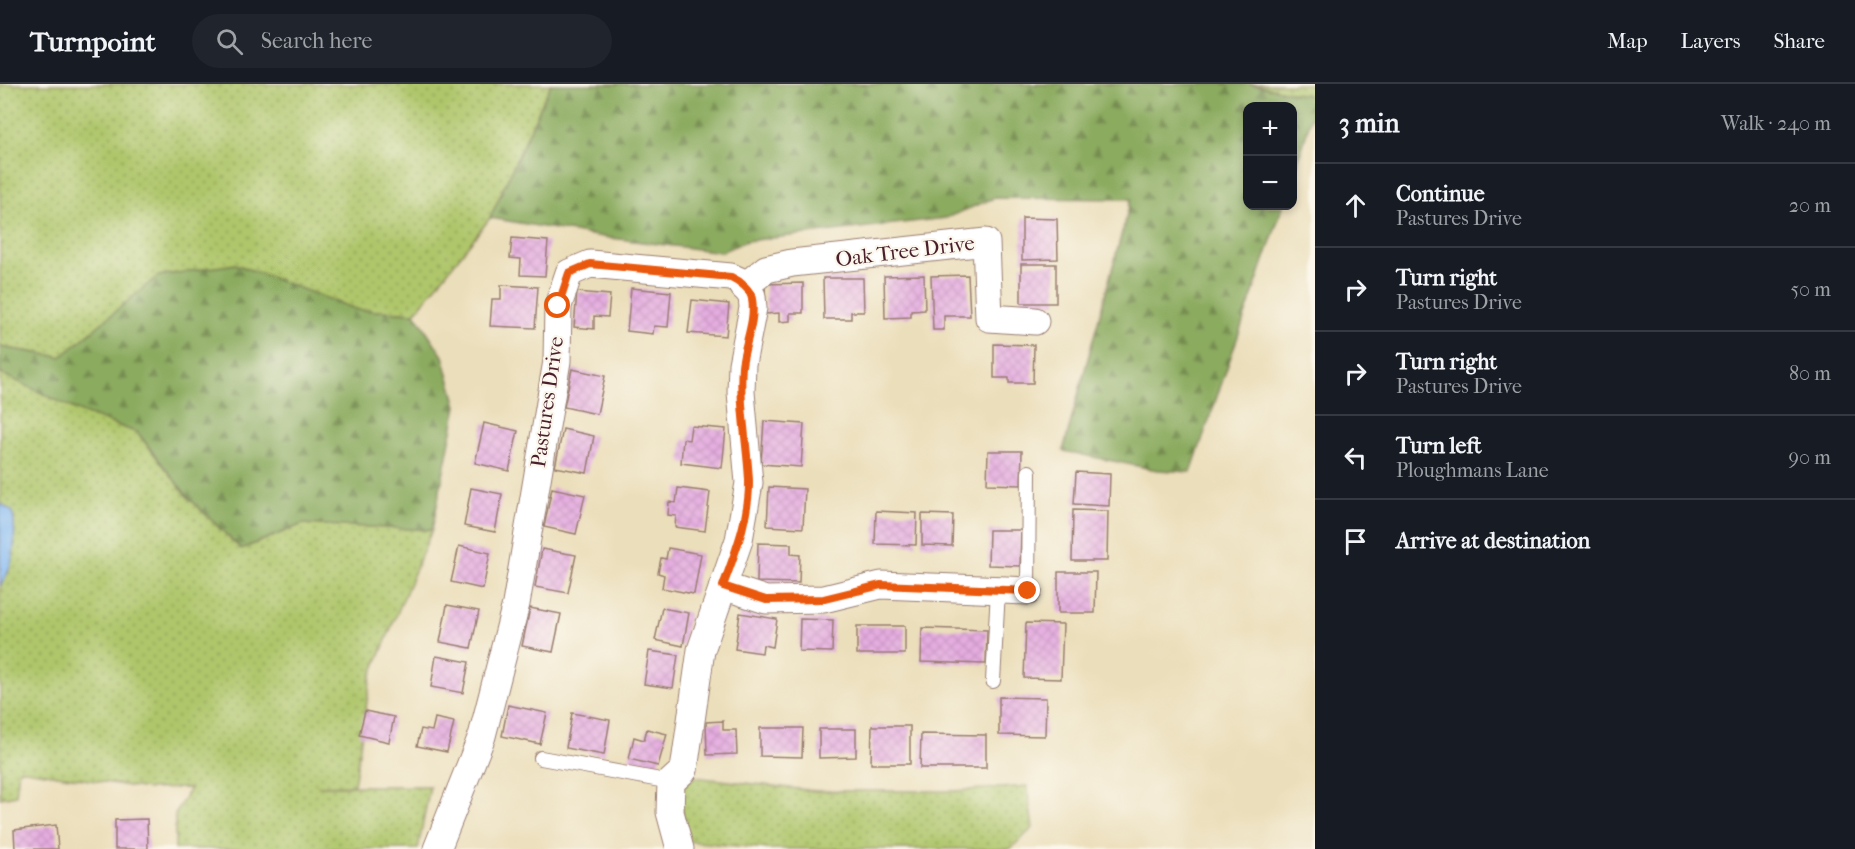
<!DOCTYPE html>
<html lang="en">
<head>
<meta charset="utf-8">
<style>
  body { margin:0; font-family:"IM FELL French Canon",serif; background:#20242c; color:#f1f3f6 }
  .controls { position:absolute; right:18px; top:18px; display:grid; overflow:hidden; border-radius:12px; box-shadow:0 3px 9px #0003 }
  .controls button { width:54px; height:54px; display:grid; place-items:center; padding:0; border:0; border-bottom:2px solid #363941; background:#171b24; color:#f1f3f6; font:30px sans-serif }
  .stop { position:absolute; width:18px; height:18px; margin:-14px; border:4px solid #ea580c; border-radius:50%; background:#fff }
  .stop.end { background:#ea580c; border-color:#fff; box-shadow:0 2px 6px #0008 }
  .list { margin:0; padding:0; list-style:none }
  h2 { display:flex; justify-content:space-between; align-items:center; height:78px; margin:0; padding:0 24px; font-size:26px }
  h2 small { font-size:20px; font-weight:400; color:#9ea1a6 }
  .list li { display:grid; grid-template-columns:39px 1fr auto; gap:18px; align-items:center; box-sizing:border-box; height:84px; padding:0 24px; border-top:2px solid #363941 }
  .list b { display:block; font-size:22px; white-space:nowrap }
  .list p { margin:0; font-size:20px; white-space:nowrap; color:#9ea1a6 }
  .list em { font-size:20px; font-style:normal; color:#9ea1a6 }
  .icon { flex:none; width:33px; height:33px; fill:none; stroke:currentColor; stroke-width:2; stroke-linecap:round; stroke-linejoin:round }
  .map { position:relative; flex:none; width:1315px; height:765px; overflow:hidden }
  header { display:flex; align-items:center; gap:36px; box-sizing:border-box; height:84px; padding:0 30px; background:#171b24; border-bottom:2px solid #363941 }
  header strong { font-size:28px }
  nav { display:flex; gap:33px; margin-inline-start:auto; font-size:21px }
  .search { width:420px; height:54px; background:#20242c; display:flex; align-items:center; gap:15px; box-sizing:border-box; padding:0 21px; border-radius:33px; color:#9ea1a6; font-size:22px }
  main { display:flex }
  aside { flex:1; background:#171b24 }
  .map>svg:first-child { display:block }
  .grass { fill:url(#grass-dots); stroke:#7c724b; stroke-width:1.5 }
  .forest { fill:url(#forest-firs); stroke:#6a6545; stroke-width:1.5 }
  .water { fill:#83baf3; stroke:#666c8f; stroke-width:1.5 }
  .building { fill:url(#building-cross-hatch) }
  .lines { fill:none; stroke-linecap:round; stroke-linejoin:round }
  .lane-casing { stroke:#9a7e72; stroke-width:16 }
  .street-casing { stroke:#9a7e72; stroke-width:29 }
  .lane { stroke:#fff; stroke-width:14 }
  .street { stroke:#fff; stroke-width:27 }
  .route { stroke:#ea580c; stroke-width:8 }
  .labels { text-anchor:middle; stroke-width:4.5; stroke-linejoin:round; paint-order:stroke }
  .street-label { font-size:21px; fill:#4a1f2b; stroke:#fbf7ec }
</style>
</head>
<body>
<header>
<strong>Turnpoint</strong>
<div class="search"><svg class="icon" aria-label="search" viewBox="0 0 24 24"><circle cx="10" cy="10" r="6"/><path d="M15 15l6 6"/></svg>Search here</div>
<nav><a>Map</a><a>Layers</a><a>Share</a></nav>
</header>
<main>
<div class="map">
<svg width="1315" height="765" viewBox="0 0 1315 765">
  <defs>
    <pattern id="grass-dots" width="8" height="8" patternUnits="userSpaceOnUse" patternTransform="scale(1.5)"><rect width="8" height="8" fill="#afc66b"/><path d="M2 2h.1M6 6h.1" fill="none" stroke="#90a058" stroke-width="1.8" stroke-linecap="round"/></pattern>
    <pattern id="forest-firs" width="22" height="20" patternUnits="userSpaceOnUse" patternTransform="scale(1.5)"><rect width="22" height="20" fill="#8bab5f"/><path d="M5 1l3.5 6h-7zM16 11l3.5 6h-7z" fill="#748b4f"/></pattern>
    <pattern id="building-cross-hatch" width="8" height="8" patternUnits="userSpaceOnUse" patternTransform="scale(1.5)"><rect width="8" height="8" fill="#e5ade0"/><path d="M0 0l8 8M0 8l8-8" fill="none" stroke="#c694c0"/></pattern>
  </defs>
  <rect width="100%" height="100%" fill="#fbf7ec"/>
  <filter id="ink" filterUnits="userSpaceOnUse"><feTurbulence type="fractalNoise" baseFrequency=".0167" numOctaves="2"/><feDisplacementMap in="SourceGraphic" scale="12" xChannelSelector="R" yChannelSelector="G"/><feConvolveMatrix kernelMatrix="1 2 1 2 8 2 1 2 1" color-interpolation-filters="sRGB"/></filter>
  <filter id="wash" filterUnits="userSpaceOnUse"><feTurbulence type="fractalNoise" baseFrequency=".008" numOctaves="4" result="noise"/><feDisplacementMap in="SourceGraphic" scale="24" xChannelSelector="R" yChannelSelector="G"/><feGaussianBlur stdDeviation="1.35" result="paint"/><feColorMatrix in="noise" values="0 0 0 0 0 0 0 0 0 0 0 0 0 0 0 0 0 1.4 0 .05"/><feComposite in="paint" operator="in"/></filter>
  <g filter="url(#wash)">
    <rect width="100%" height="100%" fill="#ebdeba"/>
    <g class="grass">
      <polygon points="0,0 551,0 490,134 415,229 358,226 235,180 61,273 0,263"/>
      <polygon points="1249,0 1315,0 1315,13"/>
      <polygon points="0,289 138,349 187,412 241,465 303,440 432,446 371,592 354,701 317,702 430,702 418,765 175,765 175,730 190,704 148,705 19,685 16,711 0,714"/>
      <polygon points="694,693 816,707 955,707 1027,702 1033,744 1010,765 770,765 687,757 679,706"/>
    </g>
    <g class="forest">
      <polygon points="551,0 1249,0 1315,13 1315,21 1293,94 1292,22 1248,22 1248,122 1283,122 1191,388 1157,386 1063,367 1131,115 994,114 946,134 746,157 721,168 603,153 490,134"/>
      <polygon points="235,180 358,226 415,229 443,272 457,322 432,446 303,440 241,465 187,412 138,349 81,328 0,289 0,263 61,273 158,192"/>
    </g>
    <path class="water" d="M 0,419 L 13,428 C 16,453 16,481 0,502 Z"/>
    <g id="blocks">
      <g class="building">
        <polygon points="1022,134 1057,135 1058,175 1022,176"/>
        <polygon points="512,154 548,157 545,192 520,191 521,175 510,174"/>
        <rect x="1021" y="180" width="35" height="39"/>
        <polygon points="924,191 925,226 911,227 911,233 885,234 884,192"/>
        <polygon points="968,191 970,232 944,232 944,246 933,246 931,192"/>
        <polygon points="823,194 863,194 864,228 851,228 851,235 824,235"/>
        <polygon points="803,199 803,229 790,229 790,237 779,238 779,229 766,230 765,200"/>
        <polygon points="501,201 538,203 535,244 490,242 492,215 501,215"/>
        <polygon points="631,204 671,208 668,243 654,242 653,250 627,247"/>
        <polygon points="577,208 610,211 608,233 594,232 594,245 574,243"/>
        <polygon points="692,216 729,220 726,252 688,249"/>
        <polygon points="994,260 1034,261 1033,299 1009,299 1009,294 994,294"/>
        <polygon points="572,285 605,292 597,330 564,323"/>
        <polygon points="764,337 804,340 801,383 761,380"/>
        <polygon points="484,339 518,347 509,387 475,379"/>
        <polygon points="691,342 726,345 722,384 681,379 683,355 689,356"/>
        <polygon points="563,345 594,352 587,389 555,383"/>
        <polygon points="988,367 1022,367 1021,401 987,400"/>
        <polygon points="1076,388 1110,390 1109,422 1074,420"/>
        <polygon points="769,403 805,405 803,444 767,442"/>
        <polygon points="471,404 502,410 495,448 464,442"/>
        <polygon points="552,404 585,411 576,450 544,443"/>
        <polygon points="678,404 710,408 705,447 675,443 676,432 668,431 669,418 676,419"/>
        <polygon points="1073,426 1108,427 1107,477 1072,477"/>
        <polygon points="876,427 917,429 916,461 875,460"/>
        <polygon points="922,430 953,431 952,462 922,461"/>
        <polygon points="989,446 1021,446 1020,482 988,481"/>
        <polygon points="758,459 791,460 791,470 800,471 799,499 757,498"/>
        <polygon points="459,462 490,469 483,505 451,498"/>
        <polygon points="668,464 701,470 694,510 662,504 664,491 658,489 661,474 666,475"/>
        <polygon points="542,465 576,471 568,509 535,503"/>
        <polygon points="1058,488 1096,488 1095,529 1058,529"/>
        <polygon points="447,521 479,527 471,564 440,558"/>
        <polygon points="530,524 561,530 553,568 522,562"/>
        <polygon points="662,524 689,529 683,562 655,556"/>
        <polygon points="740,529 777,535 773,563 763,561 762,569 735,565"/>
        <polygon points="800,535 833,536 832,568 799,567"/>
        <polygon points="1026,539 1063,540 1061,595 1024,594"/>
        <rect x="857" y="542" width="48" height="28"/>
        <polygon points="922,544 987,546 986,580 921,578"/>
        <polygon points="649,567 678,571 673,604 644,600"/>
        <polygon points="436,572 469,578 463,609 431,603"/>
        <polygon points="999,613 1046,614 1045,652 999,651"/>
        <polygon points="508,621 547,629 540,660 502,652"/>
        <polygon points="365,627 394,633 389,658 359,651"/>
        <polygon points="572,629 610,636 604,671 566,664"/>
        <polygon points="435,634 454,638 447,668 417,662 421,645 432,647"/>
        <polygon points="723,637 723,646 736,646 737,670 707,671 706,638"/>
        <polygon points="872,642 910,642 910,680 871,680"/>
        <polygon points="760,644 803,644 802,673 760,672"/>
        <polygon points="647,645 667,650 658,682 629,675 634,653 644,656"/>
        <polygon points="819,645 856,645 856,673 819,674"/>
        <polygon points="921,650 986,651 986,684 920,684"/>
        <polygon points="147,735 148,765 115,765 115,736"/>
        <polygon points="56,741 58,765 15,765 14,746"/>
      </g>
    </g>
  </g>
  <g filter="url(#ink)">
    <use href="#blocks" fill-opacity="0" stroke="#9a7e72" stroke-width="1.5"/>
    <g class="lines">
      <g class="lane-casing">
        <g id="lane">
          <polyline points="1028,507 1029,388"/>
          <polyline points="993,597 998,506"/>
          <polyline points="541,674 671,698"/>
        </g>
      </g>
      <g class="street-casing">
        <g id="street">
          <polyline points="744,203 766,185 792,179 986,158 989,234 1035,237"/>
          <polyline points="723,502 766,516 824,515 881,501 1028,507"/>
          <polyline points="437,765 482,652 516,520 557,277 558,222 569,189 590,180 731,193 740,197 752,212 753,224 742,280 741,308 749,399 739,456 701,566 684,686 671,698 670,728 680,765"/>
        </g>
      </g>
      <use href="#lane" class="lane"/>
      <use href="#street" class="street"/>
    </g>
  </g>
  <g class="lines" filter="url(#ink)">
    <path class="route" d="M 558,222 L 569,189 L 590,180 L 731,193 C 740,197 751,206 752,215 C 756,237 744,261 742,282 C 739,321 747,358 749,396 C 750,432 735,469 723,502 L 766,516 L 824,515 L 881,501 L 1028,507"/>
  </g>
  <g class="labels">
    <g class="street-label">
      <text transform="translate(905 167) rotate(-7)" y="7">Oak Tree Drive</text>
      <text transform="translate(547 318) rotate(-82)" y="7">Pastures Drive</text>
    </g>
  </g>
</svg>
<div class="controls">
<button>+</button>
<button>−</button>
</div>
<div class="stop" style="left:558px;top:222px"></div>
<div class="stop end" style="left:1028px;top:507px"></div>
</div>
<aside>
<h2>3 min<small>Walk · 240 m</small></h2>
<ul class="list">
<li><svg class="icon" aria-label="ahead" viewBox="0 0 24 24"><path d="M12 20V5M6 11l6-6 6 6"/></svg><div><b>Continue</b><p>Pastures Drive</p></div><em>20 m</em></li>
<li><svg class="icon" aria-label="right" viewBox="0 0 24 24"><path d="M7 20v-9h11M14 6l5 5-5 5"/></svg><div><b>Turn right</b><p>Pastures Drive</p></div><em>50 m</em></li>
<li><svg class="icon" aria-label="right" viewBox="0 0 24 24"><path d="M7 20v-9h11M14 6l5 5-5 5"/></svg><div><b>Turn right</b><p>Pastures Drive</p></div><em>80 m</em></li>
<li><svg class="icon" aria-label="left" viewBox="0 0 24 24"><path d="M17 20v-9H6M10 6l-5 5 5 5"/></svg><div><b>Turn left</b><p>Ploughmans Lane</p></div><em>90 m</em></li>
<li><svg class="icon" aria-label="arrive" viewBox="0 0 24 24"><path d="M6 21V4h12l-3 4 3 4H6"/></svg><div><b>Arrive at destination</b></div></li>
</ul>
</aside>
</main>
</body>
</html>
